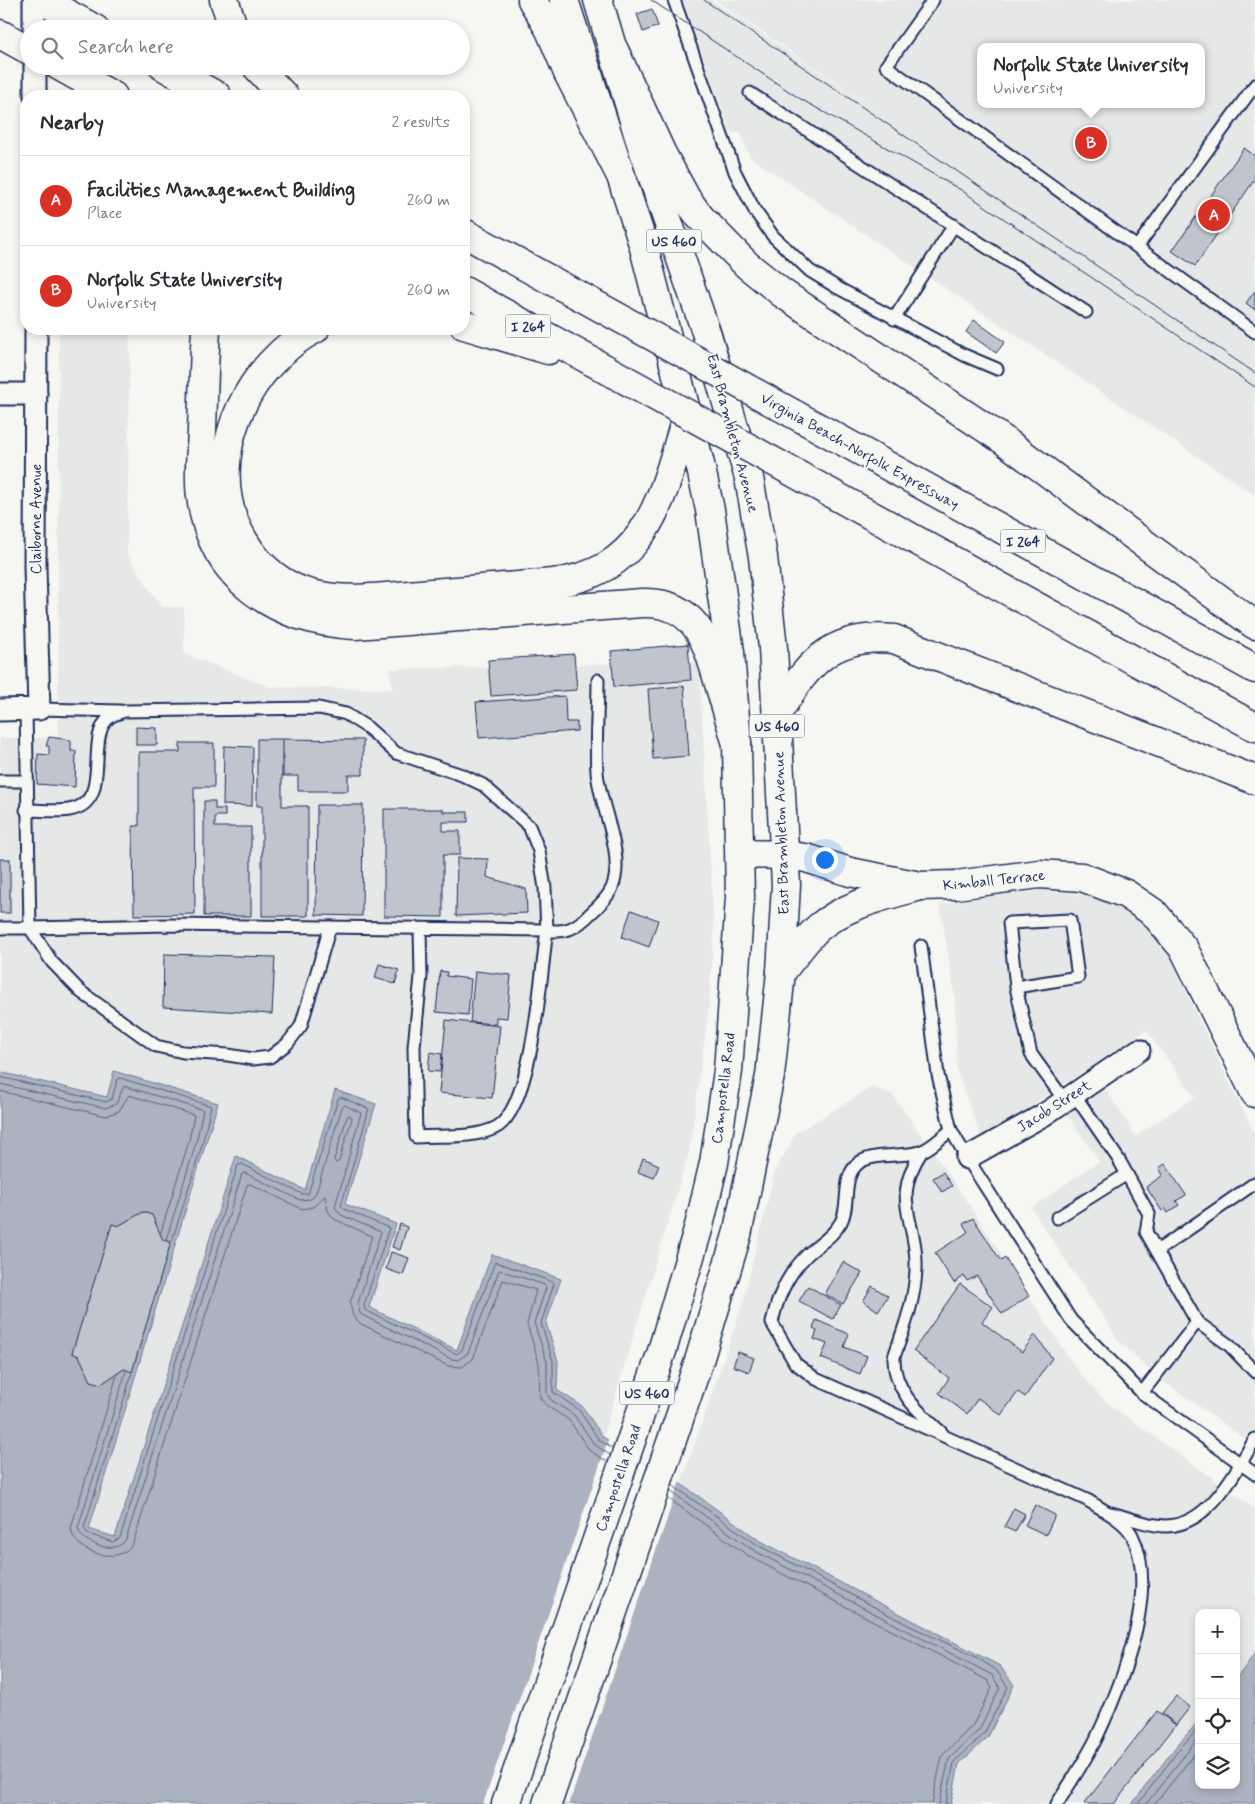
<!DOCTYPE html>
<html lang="en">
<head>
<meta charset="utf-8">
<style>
  body { margin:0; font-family:Mynerve,sans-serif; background:#f7f7f7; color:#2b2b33 }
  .controls { position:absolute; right:15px; bottom:15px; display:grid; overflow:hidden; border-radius:10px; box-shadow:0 2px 8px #0003 }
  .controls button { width:45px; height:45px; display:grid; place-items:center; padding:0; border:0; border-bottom:1px solid #e1e1e2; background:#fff; color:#2b2b33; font:25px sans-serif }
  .you { position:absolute; left:824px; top:859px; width:18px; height:18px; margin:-12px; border:4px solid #fff; border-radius:50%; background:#1a73e8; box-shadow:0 0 0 8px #1a73e833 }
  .badge { display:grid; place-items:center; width:32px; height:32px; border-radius:50%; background:#d93025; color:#fff; font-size:16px; font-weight:700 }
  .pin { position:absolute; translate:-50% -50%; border:2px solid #fff; box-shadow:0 1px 5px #0006 }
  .popup { position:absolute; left:977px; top:43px; width:228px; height:65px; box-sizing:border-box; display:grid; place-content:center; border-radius:10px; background:#fff; filter:drop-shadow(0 1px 4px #0005); font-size:16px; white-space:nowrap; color:#7c7c81 }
  .popup b { font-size:19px; color:#2b2b33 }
  .popup::after { content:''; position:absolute; left:50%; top:100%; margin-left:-10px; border:10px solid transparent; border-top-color:#fff }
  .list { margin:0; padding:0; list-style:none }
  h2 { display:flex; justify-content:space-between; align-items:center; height:65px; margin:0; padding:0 20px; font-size:21px }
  h2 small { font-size:16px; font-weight:400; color:#7c7c81 }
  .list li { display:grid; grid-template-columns:32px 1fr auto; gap:15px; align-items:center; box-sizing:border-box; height:90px; padding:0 20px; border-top:1px solid #e1e1e2 }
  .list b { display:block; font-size:19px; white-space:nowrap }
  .list p { margin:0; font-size:16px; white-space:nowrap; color:#7c7c81 }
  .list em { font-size:16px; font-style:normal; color:#7c7c81 }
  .icon { flex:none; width:28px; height:28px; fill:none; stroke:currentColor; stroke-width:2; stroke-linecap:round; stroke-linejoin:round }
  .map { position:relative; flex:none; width:1255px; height:1804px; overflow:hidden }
  .search { position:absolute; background:#fff; box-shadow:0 2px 8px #0003; left:20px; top:20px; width:450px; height:55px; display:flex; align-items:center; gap:12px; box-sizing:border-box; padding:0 18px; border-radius:28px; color:#7c7c81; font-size:19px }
  .panel { position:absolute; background:#fff; box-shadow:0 2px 8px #0003; left:20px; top:90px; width:450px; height:245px; border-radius:20px }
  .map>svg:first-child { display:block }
  .built { fill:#e6e7e7; fill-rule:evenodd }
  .water { fill:#abb2c0; stroke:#717e99 }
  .pier { fill:#f6f6f2 }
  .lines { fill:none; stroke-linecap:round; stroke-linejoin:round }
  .shore { stroke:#556385; stroke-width:1 }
  .building { fill:#c0c4cd; stroke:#1b2f5e }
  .service-casing { stroke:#1b2f5e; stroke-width:15 }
  .minor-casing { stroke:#1b2f5e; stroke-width:25 }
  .tertiary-casing { stroke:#1b2f5e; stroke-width:31 }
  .primary-casing { stroke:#1b2f5e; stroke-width:31 }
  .motorway-casing { stroke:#1b2f5e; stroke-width:31 }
  .service { stroke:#f6f6f2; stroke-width:11 }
  .minor { stroke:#f6f6f2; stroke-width:21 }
  .tertiary { stroke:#f6f6f2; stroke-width:28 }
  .primary { stroke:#f6f6f2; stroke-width:28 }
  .motorway { stroke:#f6f6f2; stroke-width:28 }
  .tram { stroke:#1b2f5e; stroke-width:1 }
  .motorway-bridge-casing { stroke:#1b2f5e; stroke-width:31; stroke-linecap:butt }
  .motorway-bridge { stroke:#f6f6f2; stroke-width:28 }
  .labels { text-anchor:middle; stroke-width:4; stroke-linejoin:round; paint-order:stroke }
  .shield { fill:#f6f6f2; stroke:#5d6b8a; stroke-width:1 }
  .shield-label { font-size:14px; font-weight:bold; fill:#1b2f5e }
  .street-label { font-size:15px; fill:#1b2f5e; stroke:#f6f6f2 }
</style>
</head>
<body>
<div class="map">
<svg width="1255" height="1804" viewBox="0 0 1255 1804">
  <rect width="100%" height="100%" fill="#f6f6f2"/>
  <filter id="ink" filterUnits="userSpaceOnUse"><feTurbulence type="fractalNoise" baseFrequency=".02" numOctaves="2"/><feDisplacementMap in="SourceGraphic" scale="10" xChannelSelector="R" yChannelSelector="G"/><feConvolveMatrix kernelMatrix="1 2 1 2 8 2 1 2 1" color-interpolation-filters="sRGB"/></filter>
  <g filter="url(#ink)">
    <g class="built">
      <path d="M 682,0 L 711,0 L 893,121 L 715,0 L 1255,0 L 1255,495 L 750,157 L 740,133 L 731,132 ZM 981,47 L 1201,47 L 1201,104 L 981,104 Z"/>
      <polygon points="59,329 130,329 127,554 161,607 184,607 184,654 270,687 392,689 390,669 699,662 714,932 708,1015 689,1152 603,1437 115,1537 89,1529 0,1481 0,738 58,738"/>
      <polygon points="1035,888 1095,897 1133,910 1162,934 1196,1014 1255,1135 1255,1446 1159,1378 1120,1342 1031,1208 1099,1161 1067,1114 1105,1088 1136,1136 1195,1097 1146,1030 982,1139 957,1072 955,996 940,905"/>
      <path d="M 872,1087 L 892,1094 L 950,1176 L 1077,1370 L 1106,1402 L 1255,1509 L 1255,1804 L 713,1804 L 587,1757 L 742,1306 L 775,1171 L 796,1133 ZM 1199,1613 L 1236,1613 L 1236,1785 L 1199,1785 Z"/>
    </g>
    <g class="water">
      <polygon points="114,1071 218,1103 89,1529 115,1537 236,1156 305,1190 335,1090 376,1104 345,1204 396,1224 369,1307 457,1350 492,1254 561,1279 546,1323 558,1361 557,1390 582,1406 603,1437 687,1488 759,1540 1000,1666 1014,1685 988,1737 959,1764 951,1804 0,1804 0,1072 107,1097"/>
      <polygon points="1255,1653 1255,1804 1132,1804 1177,1745 1199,1721 1199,1785 1236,1785 1236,1679"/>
    </g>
    <polygon class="pier" points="609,1438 680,1481 569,1804 483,1804"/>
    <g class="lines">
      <g class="shore">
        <polyline points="0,1077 106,1102 112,1099 117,1080 120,1078 211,1106 202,1145 172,1241"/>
        <polyline points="0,1084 106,1108 116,1104 124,1086 203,1110 196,1143 166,1240"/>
        <polyline points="0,1091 106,1116 119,1111 129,1095 194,1115 189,1141 161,1232"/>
        <polygon points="350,1115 352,1118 339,1161 336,1163 334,1160 347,1117"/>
        <path d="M 126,1371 L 78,1528 C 80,1544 118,1556 126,1539 L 242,1174 L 245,1173 L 300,1200 L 311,1199 L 316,1193 L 342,1107 L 345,1105 L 361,1113 L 335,1207 L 341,1215 L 381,1232 L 358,1303 L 360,1314 L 451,1359 L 458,1360 L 468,1353 L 499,1270 L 545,1285 L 546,1288 L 534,1323 L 547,1362 L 547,1394 L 551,1400 L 574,1415 L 594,1444 L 610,1455"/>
        <polyline points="132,1373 84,1528 88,1534 113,1542 120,1538 238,1165 242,1164 302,1194 308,1194 338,1099 341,1097 369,1109 341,1206 344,1209 389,1228 364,1305 365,1310 457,1354 462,1350 495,1262 553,1282 554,1284 541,1323 553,1361 553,1392 579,1410 599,1440 613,1449"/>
        <path d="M 117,1375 L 71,1528 C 72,1553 121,1567 133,1543 L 247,1185 L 250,1184 L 302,1209 L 313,1207 L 325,1196 L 328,1211 L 334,1219 L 372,1236 L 350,1303 L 353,1316 L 361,1324 L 448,1366 L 462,1367 L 473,1359 L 503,1280 L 536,1290 L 527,1324 L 539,1363 L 540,1398 L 547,1406 L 569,1420 L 590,1451 L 608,1462"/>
        <polyline points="672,1485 756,1544 908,1625 976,1657 996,1670 1008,1687 984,1734 954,1762 946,1804"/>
        <polyline points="670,1491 753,1550 992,1675 1000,1688 979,1730 949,1759 939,1804"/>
        <polyline points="668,1498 750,1557 987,1680 992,1688 973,1725 942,1756 932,1804"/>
        <polyline points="1138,1804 1180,1748 1199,1728"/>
        <polyline points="1146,1804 1199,1737"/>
        <polyline points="1155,1804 1199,1748"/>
      </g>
    </g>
    <g class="building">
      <polygon points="652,9 658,26 643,32 637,14"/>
      <polygon points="1244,148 1255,156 1255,179 1195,266 1172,251"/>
      <polygon points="1255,291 1255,310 1246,303"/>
      <polygon points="974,320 1005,342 996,353 966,332"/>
      <polygon points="688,644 691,680 614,687 611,651"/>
      <polygon points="574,654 577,690 491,696 488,660"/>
      <polygon points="684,686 689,756 653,759 648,689"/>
      <polygon points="565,696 566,722 577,722 577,731 479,738 476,702"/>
      <polygon points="136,727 157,728 157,745 136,745"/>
      <polygon points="49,737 71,740 71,751 76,751 75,787 37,784 38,754 49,755 49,746 46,746"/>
      <polygon points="257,739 282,739 282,806 308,806 308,916 262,916 262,806 257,806"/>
      <polygon points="283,739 363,740 363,775 348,775 348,791 298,791 298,776 283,776"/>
      <polygon points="180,743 214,743 214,787 194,787 195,914 134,915 133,826 139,826 139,752 180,752"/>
      <polygon points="224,746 253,747 252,806 223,805"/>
      <polygon points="204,801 215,801 215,809 225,809 225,816 215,816 215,827 251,827 251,916 204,916"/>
      <polygon points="317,805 363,805 362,916 316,915"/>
      <polygon points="384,809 443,809 443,812 468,812 468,822 443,822 443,831 460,831 460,855 443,855 443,917 384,916"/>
      <polygon points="457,858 488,859 487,877 526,889 527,913 456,916"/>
      <rect x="0" y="859" width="10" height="54"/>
      <polygon points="631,910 658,920 649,947 622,937"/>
      <polygon points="164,954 275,957 272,1014 163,1007"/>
      <polygon points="379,964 399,970 395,984 375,978"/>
      <polygon points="440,971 447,972 446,976 471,979 468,1015 436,1012"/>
      <polygon points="475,971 511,975 507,1018 496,1017 496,1024 470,1022"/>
      <polygon points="446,1020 500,1026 492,1098 439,1093"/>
      <polygon points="430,1052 442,1054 440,1072 428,1071"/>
      <polygon points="643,1158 659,1165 654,1178 638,1172"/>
      <polygon points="1165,1164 1186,1195 1176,1201 1179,1205 1168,1213 1165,1208 1162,1211 1146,1187 1163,1175 1159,1168"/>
      <polygon points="943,1172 952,1186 942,1192 933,1178"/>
      <polygon points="143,1212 152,1215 163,1240 171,1242 132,1372 124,1369 101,1384 91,1381 79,1356 72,1353 112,1224 118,1226"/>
      <polygon points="973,1218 1001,1261 1005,1258 1029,1296 1002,1314 977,1276 967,1281 964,1276 954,1283 935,1253 968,1232 963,1224"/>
      <polygon points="400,1224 407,1227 400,1250 392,1247"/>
      <polygon points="391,1252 409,1258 403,1275 386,1269"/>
      <polygon points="843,1262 862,1273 843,1304 825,1294"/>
      <polygon points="960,1284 993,1307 982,1322 1022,1352 1035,1335 1052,1358 1025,1397 1018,1392 1001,1415 978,1398 967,1414 939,1393 949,1378 913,1351"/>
      <polygon points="808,1286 841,1305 833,1319 799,1301"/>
      <polygon points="872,1286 888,1296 878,1311 863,1301"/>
      <polygon points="816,1320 849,1334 844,1347 867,1356 860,1374 821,1358 827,1344 814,1339 817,1331 813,1329"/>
      <polygon points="738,1352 754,1358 749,1372 733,1366"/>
      <polygon points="1035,1505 1055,1515 1046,1535 1025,1525"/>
      <polygon points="1014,1508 1025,1514 1015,1532 1004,1527"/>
      <polygon points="1176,1696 1190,1707 1176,1725 1162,1713"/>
      <polygon points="1157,1711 1176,1725 1114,1804 1084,1804"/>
    </g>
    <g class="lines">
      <g class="service-casing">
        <g id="service">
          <polyline points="674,0 735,172 755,211 773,236 810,271 838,288 964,355 997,369"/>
          <polyline points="933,0 886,66 1255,332"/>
          <polyline points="750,93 1086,312"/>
          <polyline points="1137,247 1255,85"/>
          <polyline points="894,319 954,225"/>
          <polyline points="39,709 120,711"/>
          <polyline points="0,781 26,781"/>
          <path d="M 26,810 C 40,810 56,812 69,810 C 115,803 83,737 110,717 C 114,714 120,713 124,711 L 319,708 L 346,714 L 368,728 L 396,753 L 462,775 L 483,785 L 529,826 L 539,851 L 545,888 L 547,930 C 566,934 577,927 590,914 C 598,907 608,897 612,888 C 626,854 600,808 597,772 C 595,742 598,710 598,680"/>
          <polyline points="0,928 30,928 26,710"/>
          <path d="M 30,928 L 169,925 L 547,930 C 541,971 533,1110 495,1128 C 472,1139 441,1135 416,1137 L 414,1047 L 421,976 L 420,929"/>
          <polyline points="30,928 52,962 81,992 156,1046 183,1052 228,1055 253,1059 270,1057 287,1044 301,1026 330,927"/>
          <polyline points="921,946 938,1075 951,1130 967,1158 1071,1320 1142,1393 1255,1474"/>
          <polyline points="1016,987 1078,977 1070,920 1009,923 1016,987 1031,1054 1065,1101"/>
          <polyline points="1074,1094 1119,1160 1149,1214 1146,1232 1197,1322 1229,1345 1255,1372"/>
          <path d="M 951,1130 C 942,1137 930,1149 920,1152 C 901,1157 875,1153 860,1162 C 840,1176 851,1204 841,1222 C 832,1238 818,1244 806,1256 C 787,1275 777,1298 772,1323 L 795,1363 L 816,1379 L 1087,1500 C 1100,1508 1125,1521 1132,1535 C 1160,1591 1121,1686 1096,1739 C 1085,1761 1070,1783 1057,1804"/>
          <path d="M 922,1151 C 889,1201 918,1220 916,1269 C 915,1300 904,1328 894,1357 C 893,1391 919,1412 942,1433"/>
          <polyline points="1057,1218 1127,1174"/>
          <polyline points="1157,1251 1255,1183"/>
          <polyline points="1142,1393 1197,1322"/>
          <path d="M 1111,1513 C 1126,1517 1141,1523 1156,1525 C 1205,1534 1234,1474 1255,1439"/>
        </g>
      </g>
      <g class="minor-casing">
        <g id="minor">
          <polyline points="34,0 34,29"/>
          <polyline points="35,66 35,96"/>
          <polyline points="0,394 36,394"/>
          <polyline points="0,710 39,709 35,567 36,329"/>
          <polyline points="967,1158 1045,1114 1139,1050"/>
        </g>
      </g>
      <g class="tertiary-casing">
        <polyline id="tertiary" points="740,854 784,855 806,858 850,872 920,886 956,885 1039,874 1082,877 1126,894 1154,913 1184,949 1255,1093"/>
      </g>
      <g class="primary-casing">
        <g id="primary">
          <path d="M 781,972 C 793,958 804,941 818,928 C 846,904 885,896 920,886"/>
          <polyline points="506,1804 662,1351 699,1226 714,1163 728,1071 740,898 737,744 730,652 710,510 700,464 643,244 564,0"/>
          <polyline points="547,1804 698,1364 737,1235 770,1076 781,972 786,885 773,648 763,557 749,478 707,335 639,137 598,0"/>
        </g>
      </g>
      <g class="motorway-casing">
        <g id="motorway">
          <polyline points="42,0 95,29"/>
          <polyline points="224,0 234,29"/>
          <polyline points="532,0 550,30 568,73 623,180"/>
          <polyline points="0,34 29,50"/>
          <polyline points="614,50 662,154 686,198 700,217 747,265 782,293 1002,439 1255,625"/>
          <polyline points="59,66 113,96"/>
          <polyline points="163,66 217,96"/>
          <polyline points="256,66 284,96"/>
          <polyline points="464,233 576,294"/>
          <polyline points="464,291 593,362"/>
          <polyline points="464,325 548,350"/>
          <path d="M 206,329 C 204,363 203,397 202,431 C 201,453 198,475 201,496 C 211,579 276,621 355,625 L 642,603 C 696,601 707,642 719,684 C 725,704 731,724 737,744"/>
          <path d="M 315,329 C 298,337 283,350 270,364 C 222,417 207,498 255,557 C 269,574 289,588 311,594 C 346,603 385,597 420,594 C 464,590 509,587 553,583 C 650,572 663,493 687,415"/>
          <polyline points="792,413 1255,669"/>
          <polyline points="807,480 1255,727"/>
          <path d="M 777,714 C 807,665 830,633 894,639 L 1255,780"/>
        </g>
      </g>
      <use href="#service" class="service"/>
      <use href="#minor" class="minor"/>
      <use href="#tertiary" class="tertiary"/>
      <use href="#primary" class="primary"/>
      <use href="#motorway" class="motorway"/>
      <g class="tram">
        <polyline points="651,0 799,98 961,190 1255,387"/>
        <polyline points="704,0 1255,373"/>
      </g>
      <g class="motorway-bridge-casing">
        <g id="motorway-bridge">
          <polyline points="576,294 792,413"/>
          <polyline points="593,362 807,480"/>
        </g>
      </g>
      <use href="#motorway-bridge" class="motorway-bridge"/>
    </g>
  </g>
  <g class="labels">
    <g class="shield">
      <rect x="646.5" y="229.5" width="55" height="23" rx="4"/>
      <rect x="505.5" y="314.5" width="45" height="23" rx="4"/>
      <rect x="1000.5" y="529.5" width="45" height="23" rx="4"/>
      <rect x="749.5" y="714.5" width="55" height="23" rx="4"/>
      <rect x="619.5" y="1381.5" width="55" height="23" rx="4"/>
    </g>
    <g class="shield-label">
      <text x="674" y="246">US 460</text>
      <text x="528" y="331">I 264</text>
      <text x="1023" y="546">I 264</text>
      <text x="777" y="731">US 460</text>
      <text x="647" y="1398">US 460</text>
    </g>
    <g class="street-label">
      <text transform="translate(733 433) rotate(75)" y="5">East Brambleton Avenue</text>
      <text transform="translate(860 451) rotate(29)" y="5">Virginia Beach-Norfolk Expressway</text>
      <text transform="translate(36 519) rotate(-90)" y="5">Claiborne Avenue</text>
      <text transform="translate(781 833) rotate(-92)" y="5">East Brambleton Avenue</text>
      <text transform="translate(994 880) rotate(-6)" y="5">Kimball Terrace</text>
      <text transform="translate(723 1088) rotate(-83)" y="5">Campostella Road</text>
      <text transform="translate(1054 1106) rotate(-32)" y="5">Jacob Street</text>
      <text transform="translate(618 1478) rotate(-71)" y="5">Campostella Road</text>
    </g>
  </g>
</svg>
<div class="controls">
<button>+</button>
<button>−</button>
<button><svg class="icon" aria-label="locate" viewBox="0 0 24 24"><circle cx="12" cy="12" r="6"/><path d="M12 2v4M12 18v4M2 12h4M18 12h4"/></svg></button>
<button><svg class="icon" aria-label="layers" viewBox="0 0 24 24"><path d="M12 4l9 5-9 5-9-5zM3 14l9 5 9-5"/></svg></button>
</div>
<div class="you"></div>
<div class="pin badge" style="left:1214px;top:215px">A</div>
<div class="pin badge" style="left:1091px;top:143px">B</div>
<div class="popup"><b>Norfolk State University</b>University</div>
<div class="search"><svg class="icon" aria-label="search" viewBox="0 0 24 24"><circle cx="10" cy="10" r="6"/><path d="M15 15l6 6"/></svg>Search here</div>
<section class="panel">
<h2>Nearby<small>2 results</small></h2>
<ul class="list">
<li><span class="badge">A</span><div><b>Facilities Management Building</b><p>Place</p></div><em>260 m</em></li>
<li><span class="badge">B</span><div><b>Norfolk State University</b><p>University</p></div><em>260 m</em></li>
</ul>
</section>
</div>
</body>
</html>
